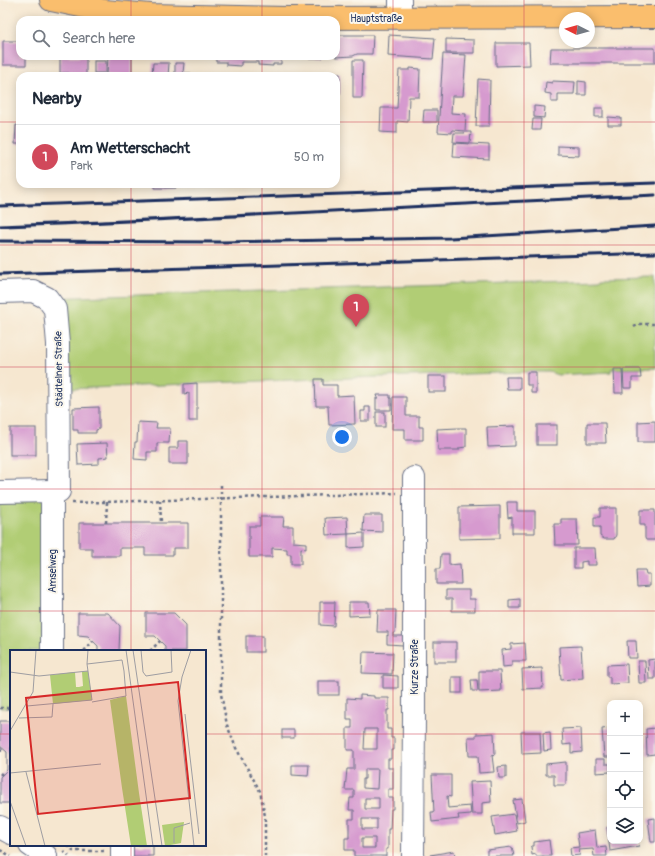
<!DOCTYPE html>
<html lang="en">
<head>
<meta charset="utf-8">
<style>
  body { margin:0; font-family:Pangolin,sans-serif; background:#f6f6f7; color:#1f2937 }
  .controls { position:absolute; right:12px; bottom:12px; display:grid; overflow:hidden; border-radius:8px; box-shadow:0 2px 10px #0003 }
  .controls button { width:36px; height:36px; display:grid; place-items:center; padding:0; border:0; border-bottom:1px solid #e0e1e3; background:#fff; color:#1f2937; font:20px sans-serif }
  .compass { position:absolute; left:559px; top:12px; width:36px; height:36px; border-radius:50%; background:#fff; box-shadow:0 2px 10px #0003; rotate:276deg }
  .you { position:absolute; left:342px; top:437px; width:14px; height:14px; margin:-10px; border:3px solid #fff; border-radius:50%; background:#1a73e8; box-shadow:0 0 0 6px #1a73e833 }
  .badge { display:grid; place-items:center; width:26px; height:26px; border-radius:50%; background:#d1495b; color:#fff; font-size:13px; font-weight:700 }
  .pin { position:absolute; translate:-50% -33px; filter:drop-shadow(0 1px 2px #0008) }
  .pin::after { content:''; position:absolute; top:21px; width:14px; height:12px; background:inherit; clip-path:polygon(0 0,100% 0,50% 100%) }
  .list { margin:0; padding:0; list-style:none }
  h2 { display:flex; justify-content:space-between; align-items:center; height:52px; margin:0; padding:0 16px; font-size:17px }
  h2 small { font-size:13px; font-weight:400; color:#747a83 }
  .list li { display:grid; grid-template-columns:26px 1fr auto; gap:12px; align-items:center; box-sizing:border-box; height:64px; padding:0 16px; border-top:1px solid #e0e1e3 }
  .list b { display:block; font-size:15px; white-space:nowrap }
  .list p { margin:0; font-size:13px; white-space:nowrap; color:#747a83 }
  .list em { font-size:13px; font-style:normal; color:#747a83 }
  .icon { flex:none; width:22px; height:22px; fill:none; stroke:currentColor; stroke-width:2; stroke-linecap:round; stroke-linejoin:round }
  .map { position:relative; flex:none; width:655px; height:856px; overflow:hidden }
  .search { position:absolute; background:#fff; box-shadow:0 2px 10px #0003; left:16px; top:16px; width:324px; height:44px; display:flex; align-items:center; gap:10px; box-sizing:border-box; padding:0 14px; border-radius:12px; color:#747a83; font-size:15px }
  .panel { position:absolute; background:#fff; box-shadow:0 2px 10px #0003; left:16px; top:72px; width:324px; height:116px; border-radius:12px }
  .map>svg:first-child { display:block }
  .green { fill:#b1cd74; stroke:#667e69 }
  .building { fill:#d69acf; fill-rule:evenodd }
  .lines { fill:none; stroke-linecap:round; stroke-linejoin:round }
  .minor-casing { stroke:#686f86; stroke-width:24 }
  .major-casing { stroke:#686f86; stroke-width:24 }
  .path { stroke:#686f86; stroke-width:2.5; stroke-dasharray:3 3; stroke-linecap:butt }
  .minor { stroke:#fff; stroke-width:22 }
  .major { stroke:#fabe6d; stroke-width:22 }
  .rail { stroke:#1b2f5e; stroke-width:3 }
  .grid { fill:none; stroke:#d1495b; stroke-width:1; stroke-opacity:0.55 }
  .labels { text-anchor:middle; stroke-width:4; stroke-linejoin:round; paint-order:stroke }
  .street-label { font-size:10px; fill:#1b2f5e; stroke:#fbf7ec }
  .inset-road { fill:none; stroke:#9e9da2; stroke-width:1 }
  .view { fill:#d62828; fill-opacity:0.15; stroke:#d62828; stroke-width:2 }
  .inset-edge { fill:none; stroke:#1b2f5e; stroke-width:2 }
</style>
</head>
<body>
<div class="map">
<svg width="655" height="856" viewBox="0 0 655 856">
  <rect width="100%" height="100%" fill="#fbf7ec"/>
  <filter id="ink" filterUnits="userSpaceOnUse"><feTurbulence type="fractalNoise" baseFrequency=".025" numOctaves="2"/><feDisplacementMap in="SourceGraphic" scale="8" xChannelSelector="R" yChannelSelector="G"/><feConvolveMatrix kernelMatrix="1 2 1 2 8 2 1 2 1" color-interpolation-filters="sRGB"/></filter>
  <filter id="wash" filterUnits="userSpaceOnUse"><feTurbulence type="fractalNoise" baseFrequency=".012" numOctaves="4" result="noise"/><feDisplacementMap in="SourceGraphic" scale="16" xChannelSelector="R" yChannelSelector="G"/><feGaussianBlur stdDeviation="0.9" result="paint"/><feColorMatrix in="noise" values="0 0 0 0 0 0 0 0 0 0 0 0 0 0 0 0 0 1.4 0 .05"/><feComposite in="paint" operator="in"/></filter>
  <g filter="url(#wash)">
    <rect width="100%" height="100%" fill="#f6e7d0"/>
    <g class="green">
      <polygon points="655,277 655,368 611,369 611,372 558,375 549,372 527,372 235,382 67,389 47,298 600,280 601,278"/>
      <polygon points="52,491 52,651 11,651 11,708 0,708 0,492"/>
    </g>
    <g id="blocks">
      <g class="building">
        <polygon points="336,35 373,35 372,54 357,54 353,56 336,57"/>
        <polygon points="389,35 435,38 433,59 388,56"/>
        <polygon points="446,39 474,40 474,53 446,53"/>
        <polygon points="3,41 20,41 20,56 26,56 26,65 3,65"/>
        <polygon points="496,43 529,43 530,65 496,66"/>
        <polygon points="551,48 655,48 655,63 550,63"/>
        <polygon points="443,54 466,55 463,96 452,96 451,113 466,114 465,131 452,130 452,133 438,132"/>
        <polygon points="60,56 86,56 86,76 69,76 69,73 60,73"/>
        <polygon points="108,56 132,56 132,76 107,75"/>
        <polygon points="216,56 281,56 281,64 273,64 273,66 258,65 258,62 241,62 241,66 226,65 226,62 216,62"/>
        <rect x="291" y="56" width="31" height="2"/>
        <polygon points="353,60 363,60 362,98 353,98"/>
        <rect x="94" y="61" width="12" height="12"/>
        <polygon points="153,63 169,63 168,76 152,76"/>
        <polygon points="175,63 184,63 183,73 191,73 190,76 175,76"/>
        <polygon points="410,68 420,69 419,97 409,97 408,122 397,121 397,133 380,132 381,108 397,108 399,70 410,70"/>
        <polygon points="329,74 340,74 340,94 336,93 336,76 329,76"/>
        <polygon points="478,79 490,80 489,126 476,126"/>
        <polygon points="552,81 575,82 574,94 558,94 558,102 551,102 551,94 545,93 546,82 552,83"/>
        <polygon points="578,81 586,82 586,95 578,95"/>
        <polygon points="534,106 545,107 544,118 534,117"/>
        <rect x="595" y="108" width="8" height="9"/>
        <polygon points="424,110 437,110 437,122 423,122"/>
        <polygon points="608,117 621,118 621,125 608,125"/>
        <polygon points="533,119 541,119 540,130 532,130"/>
        <polygon points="16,125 20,126 20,144 15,144"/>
        <polygon points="465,132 471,132 470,143 453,142 454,133 465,133"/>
        <polygon points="454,143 489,145 489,159 453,157"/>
        <polygon points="558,146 579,147 579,156 558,155"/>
        <polygon points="155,184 175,184 176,188 155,188"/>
        <polygon points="614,369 622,369 623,393 615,393"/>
        <polygon points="623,369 640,369 641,378 632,378 632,388 624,388"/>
        <polygon points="527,372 536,372 536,393 531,393 531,385 527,385"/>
        <rect x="428" y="376" width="18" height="16"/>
        <polygon points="506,377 520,377 520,389 507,389"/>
        <polygon points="315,379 323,379 323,385 337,385 337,396 354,395 355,424 329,425 328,406 316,406"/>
        <polygon points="197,383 197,421 189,421 189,393 184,394 184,384"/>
        <polygon points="377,395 390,395 390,398 391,398 391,410 376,410 376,398 378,398"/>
        <polygon points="393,397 406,397 406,416 419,416 419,427 423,427 423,440 405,440 405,429 392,429"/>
        <polygon points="99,407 99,429 96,430 96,433 78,433 78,430 73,430 73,408"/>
        <polygon points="365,407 370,407 370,421 361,421 361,411 365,411"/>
        <rect x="376" y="412" width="9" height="15"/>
        <polygon points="655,421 655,442 638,442 638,422"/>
        <polygon points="138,422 157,423 156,428 170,428 169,443 157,443 157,452 147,452 147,460 134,459 135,442 137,442"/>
        <polygon points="587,423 605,423 606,443 587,443"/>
        <rect x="537" y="425" width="20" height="20"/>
        <polygon points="515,426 515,446 488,447 487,427"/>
        <rect x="10" y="428" width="26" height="27"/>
        <polygon points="458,428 466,428 466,447 459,448 459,450 438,450 437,429"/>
        <polygon points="178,441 188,441 188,464 169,464 169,448 178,448"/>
        <polygon points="107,443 108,457 99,458 99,464 78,465 77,444"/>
        <polygon points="507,502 517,502 517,511 535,511 535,533 512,533 512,517 508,518"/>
        <polygon points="500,506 500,538 459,539 459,507"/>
        <polygon points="600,508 616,508 616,535 614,539 604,539 600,536 600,527 594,527 594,517 600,517"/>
        <polygon points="640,510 655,510 655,540 646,540 645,538 645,525 640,525"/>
        <polygon points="364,515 382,515 382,532 363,531"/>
        <polygon points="260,517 284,517 283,526 293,526 293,542 306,543 306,549 301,548 301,564 291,564 291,554 287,554 287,549 272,548 272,557 249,557 249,526 260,526"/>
        <polygon points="347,517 348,534 364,533 364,547 348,548 348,534 326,535 325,518"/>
        <polygon points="561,519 577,519 578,545 555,545 554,524 561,524"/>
        <polygon points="79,523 188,523 188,548 173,548 173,555 145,555 145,548 120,548 120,556 92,556 92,548 79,548"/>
        <polygon points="574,548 595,548 596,565 587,565 587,561 581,562 581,568 574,568"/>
        <polygon points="441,554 449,554 449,565 460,564 461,584 436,584 436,569 440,569"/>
        <polygon points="636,570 645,570 646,574 650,574 650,586 637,587"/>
        <polygon points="446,590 469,590 469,599 475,599 475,611 452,611 452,599 446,599"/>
        <polygon points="520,599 520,608 509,608 509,600"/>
        <polygon points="320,602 335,602 334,626 320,625"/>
        <polygon points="349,602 369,602 370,615 349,616"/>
        <polygon points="378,610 396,610 395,633 393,633 393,636 403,636 403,645 387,644 387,635 388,636 388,632 377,632"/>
        <polygon points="78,613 108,613 120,626 119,651 98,651 98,646 88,636 78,635"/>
        <polygon points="146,613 174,613 186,625 186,651 165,651 165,646 155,636 146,636"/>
        <rect x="246" y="636" width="17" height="16"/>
        <polygon points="627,641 636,641 637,658 628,658"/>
        <rect x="434" y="642" width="22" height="20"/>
        <polygon points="525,643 526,661 512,661 512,666 503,667 502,650 511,649 511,644"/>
        <polygon points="581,646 583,678 561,680 559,647"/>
        <polygon points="363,652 393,653 392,674 362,673"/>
        <polygon points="655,659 655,679 649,679 648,660"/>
        <polygon points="638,661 645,661 646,683 639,683"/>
        <polygon points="627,664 628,683 610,684 610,677 607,677 607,665"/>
        <polygon points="542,668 543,688 523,689 522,669"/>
        <polygon points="479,671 500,671 501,691 479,692"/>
        <polygon points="383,675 398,676 398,688 383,688"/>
        <rect x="452" y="677" width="10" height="16"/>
        <polygon points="471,680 477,680 478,691 472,691"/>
        <rect x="318" y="681" width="21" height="14"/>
        <path d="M 360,695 L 374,696 L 374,698 L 389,698 L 389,710 L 387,710 L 387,729 L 391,729 L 391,738 L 394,738 L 394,750 L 391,750 L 391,759 L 388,759 L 388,768 L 393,768 L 393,789 L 388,789 L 388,798 L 393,798 L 393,809 L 391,809 L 390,829 L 388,829 L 388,849 L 386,849 L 386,856 L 354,856 L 354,850 L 345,850 L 345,838 L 349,838 L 349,819 L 354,819 L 354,810 L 349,810 L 350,798 L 354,798 L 354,790 L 345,790 L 347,769 L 354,769 L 354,750 L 347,750 L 347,728 L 352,728 L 352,719 L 347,719 L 347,698 L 360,699 ZM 365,729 L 377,729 L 377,749 L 364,749 ZM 365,769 L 378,769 L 377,789 L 363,788 L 363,779 L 365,779 ZM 365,798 L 379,798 L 379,809 L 365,809 ZM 362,819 L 377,819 L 377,829 L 362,829 ZM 362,838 L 375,838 L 375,848 L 362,848 Z"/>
        <polygon points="0,721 11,721 11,803 0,803 0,777 7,770 7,752 0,746"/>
        <polygon points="581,728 582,752 571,753 571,744 563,745 562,729"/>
        <polygon points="610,728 610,757 604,757 602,729"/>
        <polygon points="655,728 655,754 647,755 646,729"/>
        <rect x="282" y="730" width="12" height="8"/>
        <polygon points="521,732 540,732 541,753 522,754"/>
        <polygon points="550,732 551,750 544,751 543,733"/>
        <polygon points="494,733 495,754 492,755 494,772 479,773 478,756 469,756 468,737 476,737 476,734"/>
        <polygon points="596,759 605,759 605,764 610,764 610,772 596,773"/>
        <polygon points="566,762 566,785 554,785 554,775 546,775 546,764"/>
        <polygon points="292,765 309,765 308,776 292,775"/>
        <polygon points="506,766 506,778 499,778 498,767"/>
        <polygon points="432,775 451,775 451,797 447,796 448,808 470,806 471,814 458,815 459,819 432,822 431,812 434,812"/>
        <polygon points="490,781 491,802 482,803 482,814 472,814 470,782"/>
        <polygon points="522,799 525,821 517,823 513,800"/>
        <polygon points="514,814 517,831 495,835 492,817"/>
        <polygon points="655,818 655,842 651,842 648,819"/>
        <polygon points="610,826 610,841 638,841 639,846 610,851 607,827"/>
        <polygon points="595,830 597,848 606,847 607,856 594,856 593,849 579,850 580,855 571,856 570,848 579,847 577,833"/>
        <polygon points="549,840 551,856 536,856 536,854 532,855 531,846 534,846 534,842"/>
        <polygon points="132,845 153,845 153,856 131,856"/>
        <polygon points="512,847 514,856 487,856 487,850"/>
        <polygon points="454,851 455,856 430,856 430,855"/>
      </g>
    </g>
  </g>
  <g filter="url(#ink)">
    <use href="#blocks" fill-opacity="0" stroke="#686f86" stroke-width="1"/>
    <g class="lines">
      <g class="minor-casing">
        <g id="minor">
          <polyline points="400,0 400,17"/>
          <polyline points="0,292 33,291 47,298 55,309 58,344 59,491"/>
          <polyline points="0,492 52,491 52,651"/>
          <polyline points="0,827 11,833"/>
          <polyline points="30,845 46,856"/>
          <polyline points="122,845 122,856"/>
          <polyline points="413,856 414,717 414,478"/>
        </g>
      </g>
      <g class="major-casing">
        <polyline id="major" points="51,0 105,11 151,15 288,18 655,17"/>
      </g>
      <g class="path">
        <polyline points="634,327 639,324 655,324"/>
        <polyline points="221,485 221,694 227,725 236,748 260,791 265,816 265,856"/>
        <polyline points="160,500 161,523"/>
        <polyline points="72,503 397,493"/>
        <polyline points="106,523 107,502"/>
        <polyline points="84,651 93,641"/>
        <polyline points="150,651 160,641"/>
        <polyline points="0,708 11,708"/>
        <polyline points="0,751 2,748"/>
        <polyline points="0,773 2,775"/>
        <polyline points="69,845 69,848 73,851 105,851"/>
        <polyline points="0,850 11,856"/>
        <polyline points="63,851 69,856"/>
      </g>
      <use href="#minor" class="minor"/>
      <use href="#major" class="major"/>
      <g class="rail">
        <polyline points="0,206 655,183"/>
        <path d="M 0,226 C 218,219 437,204 655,195"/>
        <polyline points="0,241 222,242 450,238 655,226"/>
        <polyline points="0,274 655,253"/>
      </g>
    </g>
  </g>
  <path class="grid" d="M 131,0 L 131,20M 262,0 L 262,20M 393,0 L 393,856M 524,0 L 524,856M 131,56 L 131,76M 262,56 L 262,76M 0,122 L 20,122M 336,122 L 655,122M 131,184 L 131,651M 262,184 L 262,856M 0,245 L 655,245M 0,367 L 655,367M 0,489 L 655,489M 0,611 L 655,611M 0,734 L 11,734M 205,734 L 610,734M 640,734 L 655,734M 131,845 L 131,856"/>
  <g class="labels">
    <g class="street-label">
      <text x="376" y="22">Hauptstraße</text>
      <text transform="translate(58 369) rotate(-91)" y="4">Städtelner Straße</text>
      <text transform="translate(52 571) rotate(-90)" y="4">Amselweg</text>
      <text transform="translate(414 667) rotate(-90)" y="4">Kurze Straße</text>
    </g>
  </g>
  <g transform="translate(10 650)">
    <rect width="196" height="196" fill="#f6e7d0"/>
    <path d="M 78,21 L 82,50 L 43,54 L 40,25 L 65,22 L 66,37 L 69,37 L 73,36 L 72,22 ZM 116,46 L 129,143 L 137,196 L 121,196 L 112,138 L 100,50 ZM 174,172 L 171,193 L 155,196 L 152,175 Z" fill="#b1cd74"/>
    <path class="inset-road" d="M 116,0 L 143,196M 123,0 L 152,196M 131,0 L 133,22 L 136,26 L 162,22 L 161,0M 181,0 L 172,27 L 168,51 L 184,196M 77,14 L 112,10 L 114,21 L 116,46 L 82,52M 0,22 L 29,26 L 78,21M 17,56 L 82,50 L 77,14 L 78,0M 175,64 L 189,184M 9,68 L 42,67 L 43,54M 0,81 L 23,42 L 26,0M 16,122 L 35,196M 0,123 L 91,114M 0,151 L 16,196M 164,193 L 164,178 L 180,173"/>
    <path class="view" d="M 168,32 L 180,148 L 28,164 L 16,48 Z"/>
    <rect width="196" height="196" class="inset-edge"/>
  </g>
</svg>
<div class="controls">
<button>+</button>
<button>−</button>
<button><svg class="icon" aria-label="locate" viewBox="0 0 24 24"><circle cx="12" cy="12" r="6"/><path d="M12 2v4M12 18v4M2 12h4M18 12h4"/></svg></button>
<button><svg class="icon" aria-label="layers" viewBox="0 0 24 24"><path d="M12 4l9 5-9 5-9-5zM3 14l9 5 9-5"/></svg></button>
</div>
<svg class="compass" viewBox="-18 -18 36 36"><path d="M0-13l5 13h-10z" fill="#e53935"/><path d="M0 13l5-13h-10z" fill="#747a83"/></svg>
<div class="you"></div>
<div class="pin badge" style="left:356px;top:327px">1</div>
<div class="search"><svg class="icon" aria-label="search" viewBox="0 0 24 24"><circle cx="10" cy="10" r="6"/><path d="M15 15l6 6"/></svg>Search here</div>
<section class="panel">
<h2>Nearby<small></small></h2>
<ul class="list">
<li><span class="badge">1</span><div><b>Am Wetterschacht</b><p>Park</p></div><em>50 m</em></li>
</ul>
</section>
</div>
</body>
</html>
